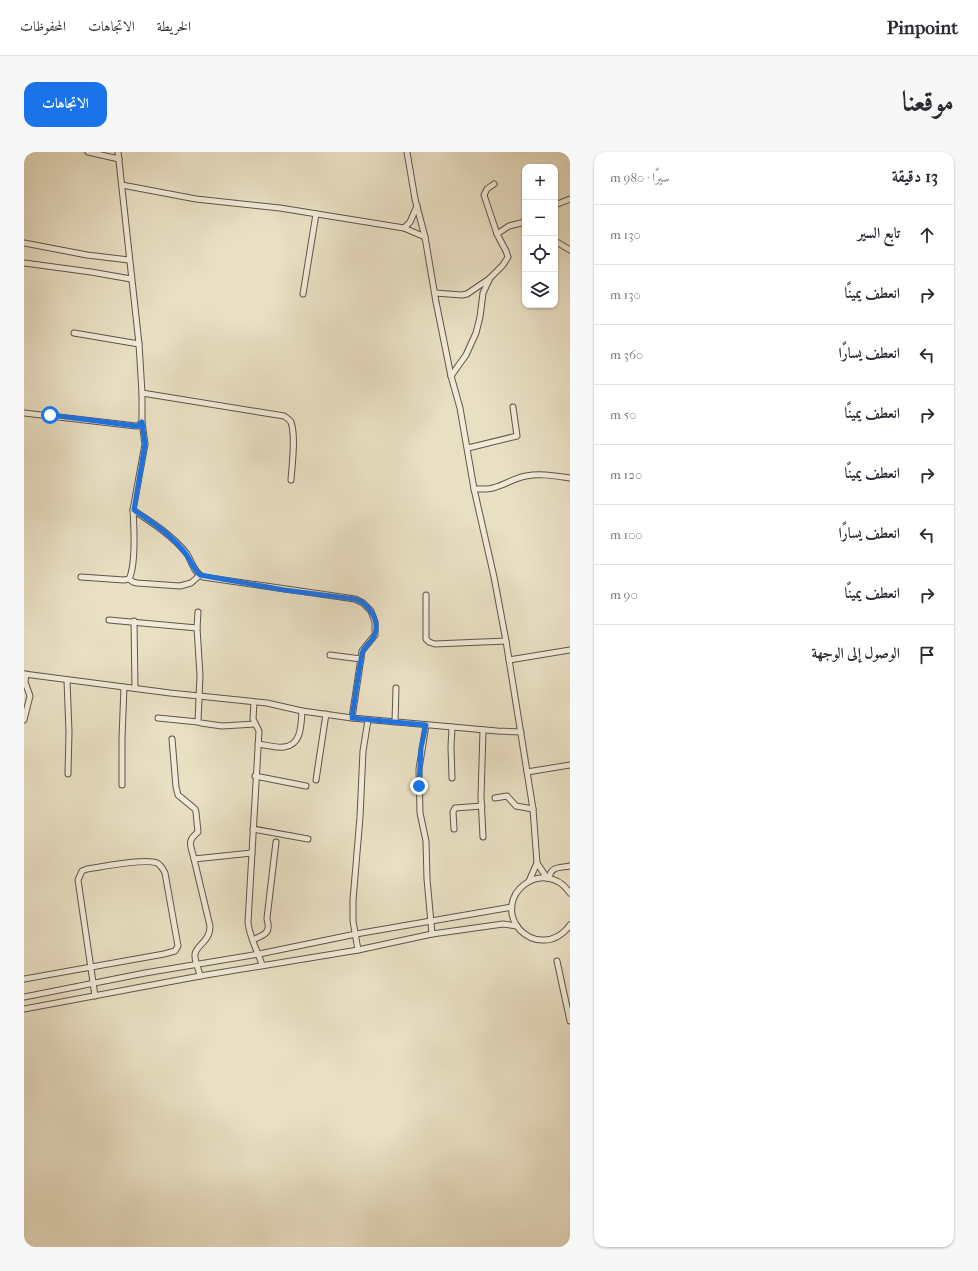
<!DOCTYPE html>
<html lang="ar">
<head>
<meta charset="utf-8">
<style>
  body { margin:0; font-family:"IM FELL French Canon",Amiri,serif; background:#f7f7f7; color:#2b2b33; direction:rtl }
  .controls { position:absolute; right:12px; top:12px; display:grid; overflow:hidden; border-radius:8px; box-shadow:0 1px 3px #0004 }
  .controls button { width:36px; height:36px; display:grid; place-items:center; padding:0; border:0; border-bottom:1px solid #e1e1e2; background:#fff; color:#2b2b33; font:20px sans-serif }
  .stop { position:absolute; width:12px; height:12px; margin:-9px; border:3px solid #1a73e8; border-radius:50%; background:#fff }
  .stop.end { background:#1a73e8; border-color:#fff; box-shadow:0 1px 4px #0008 }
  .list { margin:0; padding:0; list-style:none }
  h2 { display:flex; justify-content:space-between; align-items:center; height:52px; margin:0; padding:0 16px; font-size:17px }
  h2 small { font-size:13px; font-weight:400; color:#7c7c81 }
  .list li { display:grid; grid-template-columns:26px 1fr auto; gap:12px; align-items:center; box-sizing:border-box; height:60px; padding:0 16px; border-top:1px solid #e1e1e2 }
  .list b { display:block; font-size:15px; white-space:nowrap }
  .list em { font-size:13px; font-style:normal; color:#7c7c81 }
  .icon { flex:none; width:22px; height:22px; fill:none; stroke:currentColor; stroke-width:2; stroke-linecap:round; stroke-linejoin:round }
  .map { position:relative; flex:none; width:546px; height:1095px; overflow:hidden; direction:ltr; border-radius:12px }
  header { display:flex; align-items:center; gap:24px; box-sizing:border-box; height:56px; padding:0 20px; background:#fff; border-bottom:1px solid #e1e1e2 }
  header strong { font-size:19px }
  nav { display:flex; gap:22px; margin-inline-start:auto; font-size:14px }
  .intro { display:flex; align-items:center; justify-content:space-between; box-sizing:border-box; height:96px; padding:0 24px }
  h1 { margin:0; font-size:28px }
  .button { padding:10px 18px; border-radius:12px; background:#1a73e8; color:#fff; font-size:14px; font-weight:700 }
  main { display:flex; gap:24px; padding:0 24px }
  aside { flex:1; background:#fff; border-radius:12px; box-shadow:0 1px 3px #0004 }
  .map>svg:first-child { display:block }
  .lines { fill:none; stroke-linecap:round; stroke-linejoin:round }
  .minor-casing { stroke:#5f5548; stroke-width:7 }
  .minor { stroke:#f1ead8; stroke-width:5 }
  .route { stroke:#1a73e8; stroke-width:5 }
</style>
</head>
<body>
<header>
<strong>Pinpoint</strong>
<nav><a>الخريطة</a><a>الاتجاهات</a><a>المحفوظات</a></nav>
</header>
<div class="intro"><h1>موقعنا</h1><a class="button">الاتجاهات</a></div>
<main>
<aside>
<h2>13 دقيقة<small>سيرًا · 980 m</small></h2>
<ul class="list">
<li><svg class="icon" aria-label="ahead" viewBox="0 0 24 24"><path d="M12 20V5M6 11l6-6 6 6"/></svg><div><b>تابع السير</b></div><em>130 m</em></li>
<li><svg class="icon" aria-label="right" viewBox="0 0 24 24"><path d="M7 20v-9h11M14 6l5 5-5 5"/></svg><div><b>انعطف يمينًا</b></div><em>130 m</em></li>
<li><svg class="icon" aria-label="left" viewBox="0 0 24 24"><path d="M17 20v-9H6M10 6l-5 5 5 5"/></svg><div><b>انعطف يسارًا</b></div><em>360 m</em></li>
<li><svg class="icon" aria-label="right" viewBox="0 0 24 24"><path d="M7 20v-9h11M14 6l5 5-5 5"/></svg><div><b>انعطف يمينًا</b></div><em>50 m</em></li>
<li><svg class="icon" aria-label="right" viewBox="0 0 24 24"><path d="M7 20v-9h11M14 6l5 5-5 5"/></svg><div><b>انعطف يمينًا</b></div><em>120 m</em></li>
<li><svg class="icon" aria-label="left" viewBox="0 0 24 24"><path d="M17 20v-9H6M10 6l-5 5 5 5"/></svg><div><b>انعطف يسارًا</b></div><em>100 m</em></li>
<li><svg class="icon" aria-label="right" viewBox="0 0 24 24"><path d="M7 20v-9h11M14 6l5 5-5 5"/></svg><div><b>انعطف يمينًا</b></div><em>90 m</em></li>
<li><svg class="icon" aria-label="arrive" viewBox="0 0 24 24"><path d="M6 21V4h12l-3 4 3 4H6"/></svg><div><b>الوصول إلى الوجهة</b></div></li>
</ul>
</aside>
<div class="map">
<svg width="546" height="1095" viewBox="0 0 546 1095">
  <rect width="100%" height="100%" fill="#e9dfc3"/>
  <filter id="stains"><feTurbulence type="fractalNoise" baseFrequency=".005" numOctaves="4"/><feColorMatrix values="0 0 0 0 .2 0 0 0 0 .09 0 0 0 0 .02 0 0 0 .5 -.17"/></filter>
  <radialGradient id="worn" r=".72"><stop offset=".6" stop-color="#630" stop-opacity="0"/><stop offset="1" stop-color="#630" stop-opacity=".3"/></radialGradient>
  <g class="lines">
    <g class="minor-casing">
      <g id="minor">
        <polyline points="64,0 95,7"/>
        <polyline points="383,0 391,47 401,85 412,150 427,224 436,256 450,337 470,425 482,489 509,657 513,711 505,729"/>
        <polyline points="470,32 463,37 460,43 473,82"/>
        <polyline points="98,33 172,47 256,56 380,76 401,85"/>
        <polyline points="531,53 546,47"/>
        <polyline points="380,76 386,70 393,54"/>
        <polyline points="531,89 546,98"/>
        <polyline points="0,91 63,103 105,108"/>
        <polyline points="0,111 67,120 107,127"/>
        <polyline points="411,141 438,143 443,142 465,127"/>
        <polyline points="279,142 292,62"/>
        <polyline points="50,181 115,192"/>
        <polyline points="427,224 442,203 452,181 456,165 459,141 466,126 479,113 484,105 482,99 473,82 485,74 501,70"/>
        <path d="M 118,241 L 260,264 C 263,266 265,267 267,270 C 272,284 268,313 267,328"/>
        <polyline points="0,261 112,274 114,274 118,270 118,241 115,192 94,0"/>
        <path d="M 118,270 L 121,292 L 109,358 C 129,371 149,384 163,402 C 168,410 170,421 179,425 L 331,447 L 339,451 L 347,459 L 351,470 L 351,483 L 338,499 L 328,566"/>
        <polyline points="444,296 493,284 489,255"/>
        <path d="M 450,337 C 458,337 465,338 472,335 C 482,332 491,326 502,324 C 517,321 531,324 546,326"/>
        <path d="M 57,425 L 100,428 L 105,427 C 112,413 110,374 109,358"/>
        <polyline points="105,427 109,430 113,431 156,434 167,431 176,423"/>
        <polyline points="402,443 402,487 405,490 411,492 482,489"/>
        <polyline points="174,460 173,476 176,523 174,570 177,571 198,574 231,572"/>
        <polyline points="85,468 173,476"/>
        <polyline points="110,469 111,536"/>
        <polyline points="306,503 337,507"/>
        <polyline points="485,508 546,498"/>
        <polyline points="0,522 146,541 243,551 278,559 328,566 473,579 497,580"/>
        <polyline points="43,528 45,580 44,622"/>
        <path d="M 230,550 L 229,567 L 235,579 L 224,770 C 225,785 234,799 238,813"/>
        <polyline points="134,566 174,570"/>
        <polyline points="0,568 6,544 1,530 2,522"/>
        <polyline points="371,570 372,536"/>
        <polyline points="402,573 395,617 396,661 402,689 403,727 408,782"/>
        <polyline points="428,575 427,595 428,626"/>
        <path d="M 148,587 L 152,635 L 154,643 L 171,657 L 172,660 L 174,680 C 162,690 167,693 170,707"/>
        <path d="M 234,592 C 242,593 252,596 260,595 C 278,593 277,572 278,559"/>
        <polyline points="503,620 546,613"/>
        <polyline points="231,624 282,634"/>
        <polyline points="292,628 302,562"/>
        <polyline points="98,633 98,586 100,535"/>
        <polyline points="471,646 483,644 492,654 509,657"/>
        <polyline points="229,677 284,687"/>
        <polyline points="430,677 429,660 431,656 458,654"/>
        <polyline points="459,685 457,645 459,578"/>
        <polyline points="513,711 523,726"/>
        <path d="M 525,726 C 527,714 535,716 546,714"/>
        <path d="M 546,741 C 520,703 467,744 496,778 C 502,784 510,788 518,788 C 529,789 540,782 546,773"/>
        <path d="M 229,788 C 234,785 244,783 244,776 C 245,773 243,769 243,766 L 252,690"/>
        <polyline points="334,798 329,769 329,748 336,665 339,599 344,568"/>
        <polyline points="533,809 546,869"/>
        <path d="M 176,824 C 175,817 170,809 171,802 C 173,792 186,790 186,774 L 170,707 L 228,701"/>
        <path d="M 0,827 L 140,802 L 151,799 L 154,794 L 141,721 C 139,717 137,713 133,711 C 121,706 78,715 63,717 L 58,719 L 54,728 L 71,844"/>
        <polyline points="0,845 121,821 235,802 332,782 488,755"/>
        <polyline points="0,857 176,824 334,798 408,782 479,772 493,774"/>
      </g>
    </g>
    <use href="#minor" class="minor"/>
  </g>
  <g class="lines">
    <path class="route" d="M 26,263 L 112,274 L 114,274 L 118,270 L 121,292 L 110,358 C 129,371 148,383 162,402 C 167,409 170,418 176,423 L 260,438 L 331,447 C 345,451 357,470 350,484 C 347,491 339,495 338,502 C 334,523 331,545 328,566 L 402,573 L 397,596 L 395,634"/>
  </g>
  <rect width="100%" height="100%" filter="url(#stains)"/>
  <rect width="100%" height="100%" fill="url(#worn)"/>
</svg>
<div class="controls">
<button>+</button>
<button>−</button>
<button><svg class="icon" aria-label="locate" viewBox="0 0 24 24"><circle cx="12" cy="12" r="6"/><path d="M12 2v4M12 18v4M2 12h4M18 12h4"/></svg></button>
<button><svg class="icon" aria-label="layers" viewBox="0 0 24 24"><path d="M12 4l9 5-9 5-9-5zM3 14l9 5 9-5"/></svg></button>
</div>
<div class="stop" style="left:26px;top:263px"></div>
<div class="stop end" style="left:395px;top:634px"></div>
</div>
</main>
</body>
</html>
